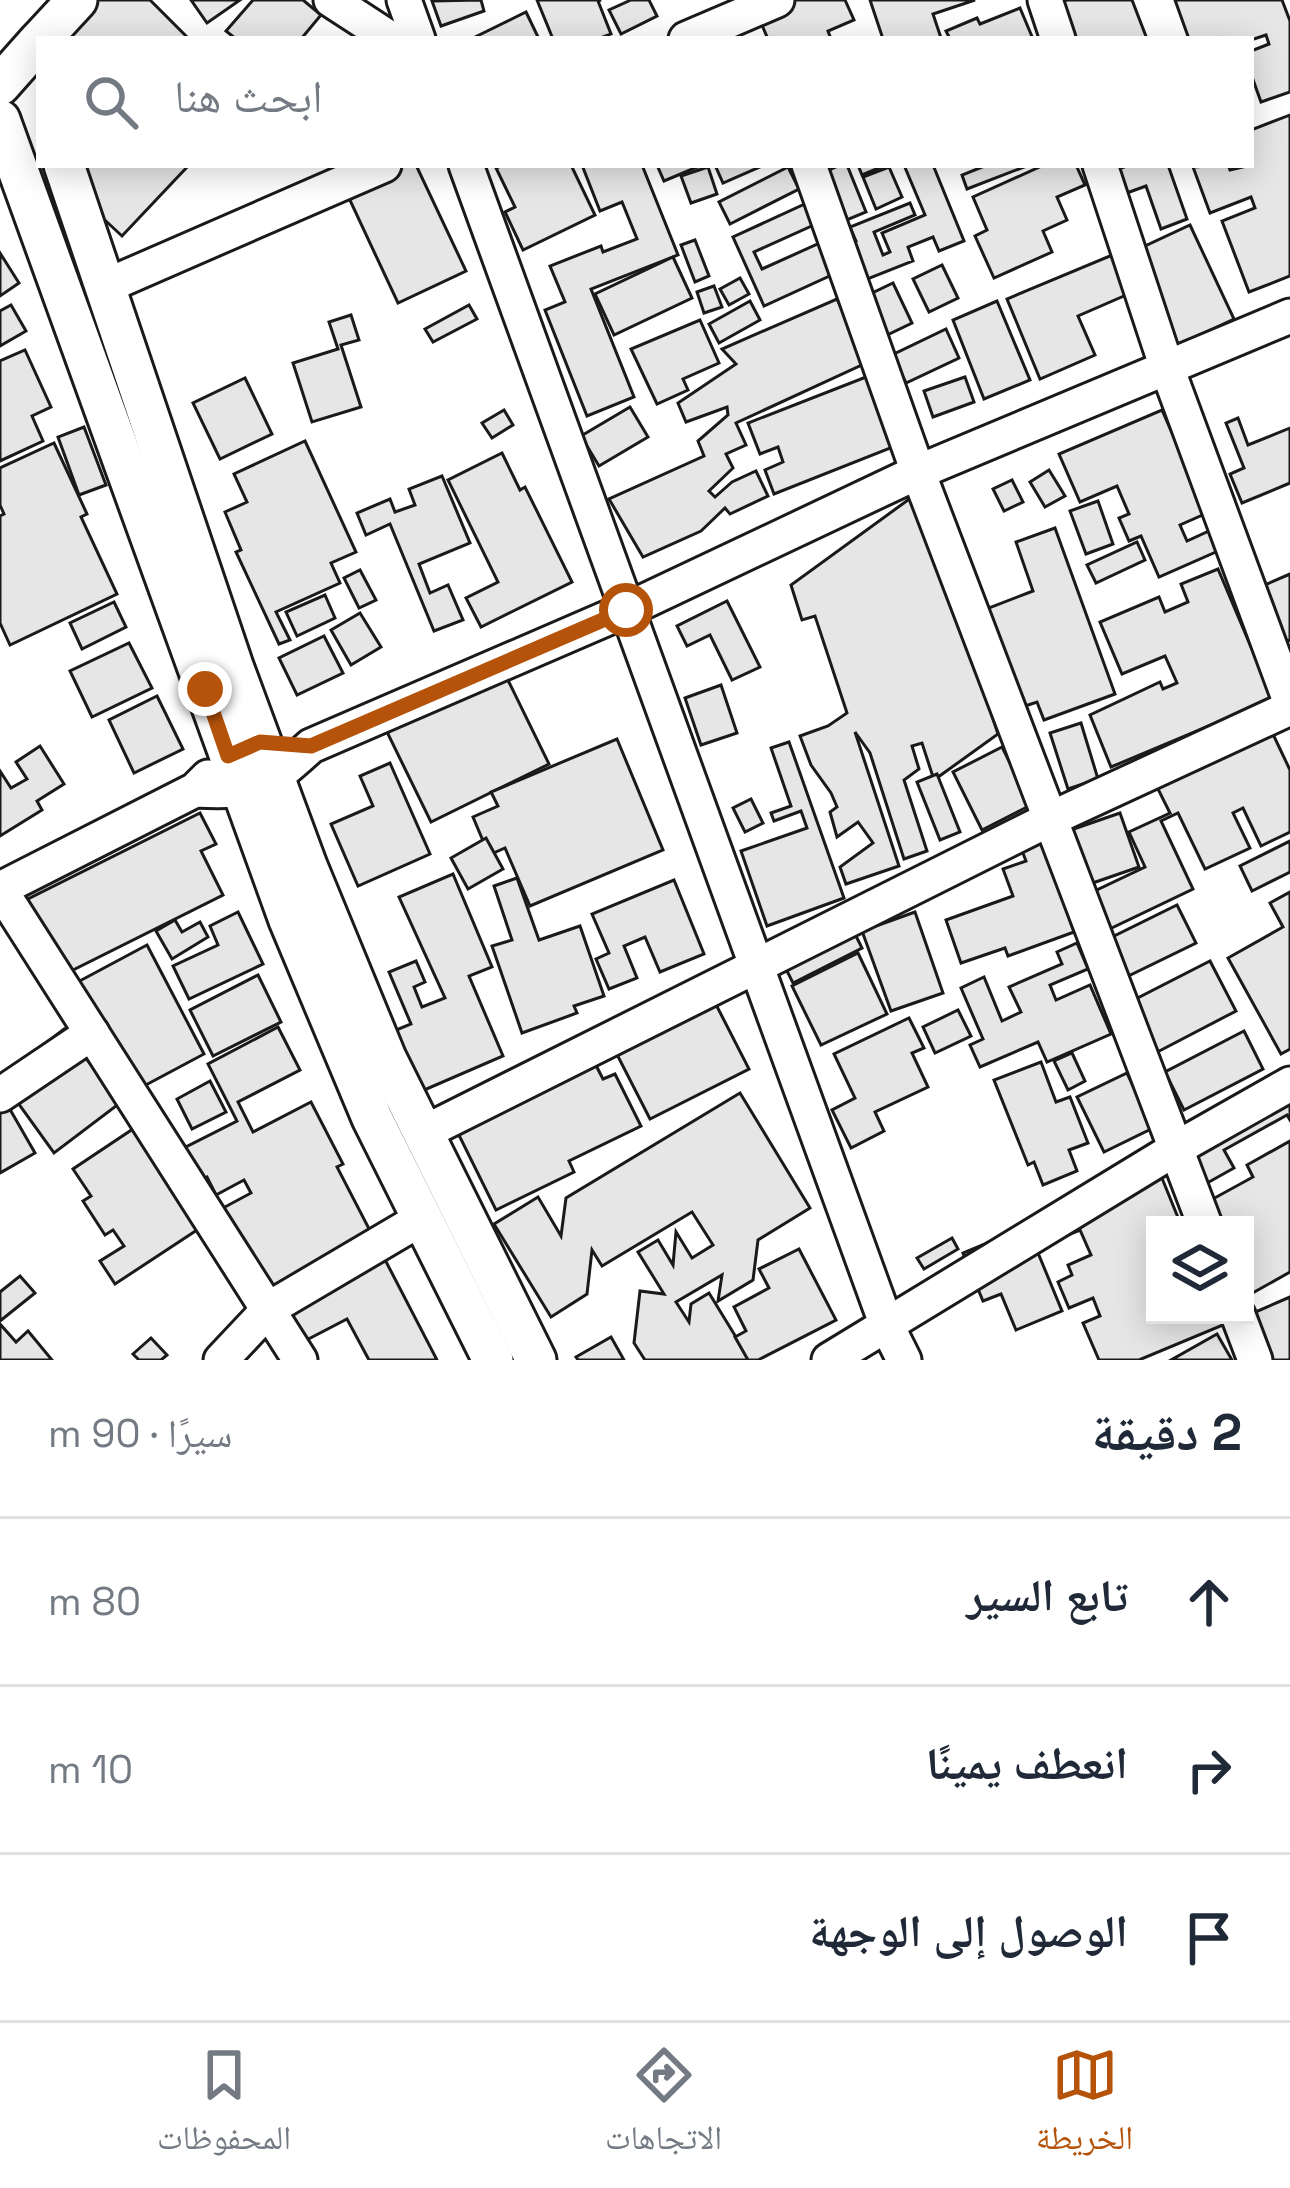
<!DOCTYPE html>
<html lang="ar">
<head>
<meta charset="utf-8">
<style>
  body { margin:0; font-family:"Space Grotesk","Noto Naskh Arabic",sans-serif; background:#f2f2f3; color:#1f2937; direction:rtl }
  .controls { position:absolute; right:36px; bottom:36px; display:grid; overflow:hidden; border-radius:0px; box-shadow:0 6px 30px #0003 }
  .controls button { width:108px; height:108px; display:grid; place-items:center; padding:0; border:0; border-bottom:3px solid #e0e1e3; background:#fff; color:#1f2937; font:60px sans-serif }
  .stop { position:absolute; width:36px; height:36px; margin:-27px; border:9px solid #b45309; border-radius:50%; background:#fff }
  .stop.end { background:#b45309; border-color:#fff; box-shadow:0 3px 12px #0008 }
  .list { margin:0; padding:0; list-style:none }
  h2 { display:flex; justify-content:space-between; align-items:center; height:156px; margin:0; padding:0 48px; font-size:51px }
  h2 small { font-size:39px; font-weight:400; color:#747a83 }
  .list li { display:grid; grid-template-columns:78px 1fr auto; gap:36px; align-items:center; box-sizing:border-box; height:168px; padding:0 48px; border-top:3px solid #e0e1e3 }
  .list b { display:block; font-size:45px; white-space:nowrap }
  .list em { font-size:39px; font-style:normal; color:#747a83 }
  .icon { flex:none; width:66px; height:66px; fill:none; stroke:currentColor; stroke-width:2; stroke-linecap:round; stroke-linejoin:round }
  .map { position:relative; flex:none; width:1290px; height:1360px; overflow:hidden; direction:ltr }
  .search { position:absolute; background:#fff; box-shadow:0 6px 30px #0003; left:36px; right:36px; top:36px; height:132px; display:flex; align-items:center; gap:30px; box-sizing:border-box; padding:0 42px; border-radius:0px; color:#747a83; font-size:45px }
  .sheet { height:660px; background:#fff }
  nav { display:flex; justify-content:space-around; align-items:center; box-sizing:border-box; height:168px; border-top:3px solid #e0e1e3; background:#fff; font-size:33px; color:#747a83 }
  nav a { display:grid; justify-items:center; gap:6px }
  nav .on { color:#b45309 }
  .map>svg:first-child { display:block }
  .building { fill:#e6e6e6; stroke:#1a1a1a; stroke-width:3 }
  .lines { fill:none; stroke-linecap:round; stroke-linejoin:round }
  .minor-casing { stroke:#1a1a1a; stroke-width:39 }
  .tertiary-casing { stroke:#1a1a1a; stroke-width:45 }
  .minor { stroke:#fff; stroke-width:33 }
  .tertiary { stroke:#fff; stroke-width:39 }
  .route { stroke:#b45309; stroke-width:15 }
</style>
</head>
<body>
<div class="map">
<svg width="1290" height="1360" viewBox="0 0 1290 1360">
  <rect width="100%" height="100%" fill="#fff"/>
  <g class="building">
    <polygon points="92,0 150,0 189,39 62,39"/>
    <polygon points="191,0 240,0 207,23"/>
    <polygon points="253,0 303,0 321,15 301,39 236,39 226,31"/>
    <polygon points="481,0 484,11 441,26 432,1"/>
    <polygon points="537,0 601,0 598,1 611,34 598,39 553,39"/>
    <polygon points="631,0 649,0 657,16 621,34 609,10"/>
    <polygon points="751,0 845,0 854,20 828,31 831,39 768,39"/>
    <polygon points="870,0 975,0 933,14 941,38 937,39 883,39"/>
    <polygon points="1067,0 1132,0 1147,39 1072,39 1058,3"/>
    <polygon points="1175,0 1282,0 1290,21 1290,92 1261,102 1251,74 1251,51 1269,44 1266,35 1251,40 1189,39"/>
    <polygon points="1020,8 1033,39 950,39 946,31 977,18 980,24"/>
    <polygon points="526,12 539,39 471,39"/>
    <polygon points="1290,115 1290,276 1249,292 1222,221 1255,208 1251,197 1210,213 1193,167 1228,165 1230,170 1251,165 1251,130"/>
    <polygon points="84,165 189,165 122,236 66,184"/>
    <polygon points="374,165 416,165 466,271 398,303 341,181"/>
    <polygon points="503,165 571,165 595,215 523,250 505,212 515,207 496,168"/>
    <polygon points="582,165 642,165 678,255 591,289 634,397 587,416 545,310 565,302 550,266 601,246 603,252 637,239 622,202 600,211"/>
    <polygon points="657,165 702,165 664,181"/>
    <polygon points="715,165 764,165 723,183"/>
    <polygon points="840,165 847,165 866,212 837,224 817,175"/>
    <polygon points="858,165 886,165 862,175"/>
    <polygon points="904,165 933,165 964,241 939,251 933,237 908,247 913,261 865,280 845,246 856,241 850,227 910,203 915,215 874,232 883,255 890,252 882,233 925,215"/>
    <polygon points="987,165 1029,165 967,189 962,175"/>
    <polygon points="1044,165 1076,165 1085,185 1057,197 1067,220 1043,231 1052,252 994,278 975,236 987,230 973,197"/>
    <polygon points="1130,165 1168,165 1187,219 1161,229 1146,186 1124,194 1115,170"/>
    <polygon points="708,167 717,194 691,203 681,176"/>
    <polygon points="788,167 799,189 730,224 719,202"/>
    <polygon points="889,167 902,197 876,209 863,177"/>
    <polygon points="807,203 816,224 754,252 762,269 822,242 836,273 764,306 733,237"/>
    <polygon points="1190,225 1234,319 1172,348 1128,254"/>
    <polygon points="695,240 709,276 695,282 681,245"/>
    <polygon points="0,253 19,283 0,296"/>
    <polygon points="1117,253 1133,292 1078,316 1095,355 1040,379 1007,299"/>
    <polygon points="673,257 692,298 614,335 595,294"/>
    <polygon points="942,265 958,298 929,312 913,279"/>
    <polygon points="740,278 749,294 729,305 720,289"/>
    <polygon points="893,283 912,323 885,336 866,296"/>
    <polygon points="714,286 722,307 704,313 697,292"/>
    <polygon points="837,299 866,363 736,423 746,445 726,454 733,468 709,491 715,497 732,482 756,471 768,496 730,514 725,508 701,531 643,557 609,499 704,456 698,441 728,415 727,407 686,422 678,403 736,364 722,349"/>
    <polygon points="750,301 760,320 719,343 709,324"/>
    <polygon points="997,301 1030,380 984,399 953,320"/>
    <polygon points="11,305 26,331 0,346 0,311"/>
    <polygon points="469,305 477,319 433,342 425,329"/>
    <polygon points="351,315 359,340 341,345 361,407 312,422 293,363 338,349 329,322"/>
    <polygon points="700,320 719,363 683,379 688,390 657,404 631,349"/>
    <polygon points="946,329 959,358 906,383 892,355"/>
    <polygon points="25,350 51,407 32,416 43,441 0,461 0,361"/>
    <polygon points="866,377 893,447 774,494 765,470 783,462 778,447 760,454 748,423"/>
    <polygon points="965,377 974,402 933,417 924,391"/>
    <polygon points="245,378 272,434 220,459 193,403"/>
    <polygon points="630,407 648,437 599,466 581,436"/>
    <polygon points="504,410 513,425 492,438 482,423"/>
    <polygon points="1162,410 1207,513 1180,525 1187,541 1209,531 1218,551 1159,577 1141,536 1129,541 1119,518 1129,514 1117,486 1080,502 1059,454"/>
    <polygon points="1238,418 1248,445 1290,428 1290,483 1242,503 1230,474 1244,468 1226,423"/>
    <polygon points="84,427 106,485 79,495 58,437"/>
    <polygon points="305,441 356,552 331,563 340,583 276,612 290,640 279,644 236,552 241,550 225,512 247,502 234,474"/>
    <polygon points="54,443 87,514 81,517 117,594 10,645 0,623 0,516 4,514 0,505 0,468"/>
    <polygon points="502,453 520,490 525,487 572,582 481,627 466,598 498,582 448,480"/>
    <polygon points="1049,470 1065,496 1045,507 1030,482"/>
    <polygon points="442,476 470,543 419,564 430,593 448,585 463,620 434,631 390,524 366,535 357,513 390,499 395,512 415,505 409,489"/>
    <polygon points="1012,480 1023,502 1004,511 993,489"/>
    <polygon points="919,492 998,734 934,780 922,743 912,746 919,769 904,780 927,851 904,859 870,753 855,732 899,866 846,884 840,867 873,843 858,822 837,837 830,812 837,807 831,793 811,765 800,736 828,726 847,713 815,616 802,620 791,585"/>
    <polygon points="1098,501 1113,544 1086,554 1070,511"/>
    <polygon points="1055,528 1115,694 1044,720 1037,702 1022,707 986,609 1033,591 1016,542"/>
    <polygon points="1137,542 1145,560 1096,583 1087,565"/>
    <polygon points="1218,569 1273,699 1111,767 1090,715 1160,682 1163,689 1177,683 1165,656 1122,674 1100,622 1159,597 1165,612 1188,602 1181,584"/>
    <polygon points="360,570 376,600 359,608 344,578"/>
    <polygon points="1290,574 1290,640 1276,646 1251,591"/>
    <polygon points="325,595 335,618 297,636 286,612"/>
    <polygon points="727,601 760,667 732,680 710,635 687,646 677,626"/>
    <polygon points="114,602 126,627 82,649 70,623"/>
    <polygon points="360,613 381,647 351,665 331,630"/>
    <polygon points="324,636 343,673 297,695 279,658"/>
    <polygon points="129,643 152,688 92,717 70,671"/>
    <polygon points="505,674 549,764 431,822 387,732"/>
    <polygon points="721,685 737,733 701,745 685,698"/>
    <polygon points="157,696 183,749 134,773 109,720"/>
    <polygon points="1081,723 1098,779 1068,789 1050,733"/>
    <polygon points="1271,730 1290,770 1290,832 1261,846 1243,808 1233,813 1250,848 1205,869 1178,813 1161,821 1193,889 1097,935 1080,898 1145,867 1129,832 1170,813 1156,785"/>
    <polygon points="617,739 663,850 530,906 505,848 489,855 473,817 498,806 491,792"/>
    <polygon points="789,742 844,898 767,926 741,851 807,828 801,811 774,821 771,813 791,806 771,748"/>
    <polygon points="40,746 64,784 37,801 42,810 0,836 0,771 11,788 27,779 16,762"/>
    <polygon points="1002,747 1031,805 982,830 953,772"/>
    <polygon points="390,763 430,854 358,886 331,824 373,806 360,776"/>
    <polygon points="937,774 960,832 940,840 917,782"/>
    <polygon points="751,799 763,823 745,832 733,808"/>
    <polygon points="200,813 216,844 201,851 223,895 59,977 22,902"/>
    <polygon points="1120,813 1139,867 1084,886 1065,832"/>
    <polygon points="1040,836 1074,932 1008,956 1005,948 961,963 946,920 1013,896 1003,869 1026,861 1019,843"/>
    <polygon points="486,838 503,869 468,889 451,858"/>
    <polygon points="1290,841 1290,872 1252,891 1240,866"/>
    <polygon points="453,874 492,967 469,976 503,1056 422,1091 396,1030 411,1024 389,972 416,961 425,982 414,987 422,1007 445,998 399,897"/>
    <polygon points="517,878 539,940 580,926 604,996 574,1006 577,1013 522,1033 492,946 512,940 494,886"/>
    <polygon points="674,880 704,954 660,972 645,937 624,946 637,978 609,989 596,959 609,953 592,914"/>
    <polygon points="1290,892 1290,1049 1281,1054 1228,958 1283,927 1270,903"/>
    <polygon points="1177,905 1196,943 1116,982 1098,944"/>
    <polygon points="238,912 263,964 189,999 173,966 218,945 210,926"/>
    <polygon points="915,912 943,993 891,1011 862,931"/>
    <polygon points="175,920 182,932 200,922 208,937 172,959 156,931"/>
    <polygon points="855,934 862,948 793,983 780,957"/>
    <polygon points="1077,943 1088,969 1050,985 1056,1000 1090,985 1111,1034 1047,1062 1038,1042 980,1067 970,1045 983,1039 961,988 984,977 1002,1021 1021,1012 1009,987 1062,964 1057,952"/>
    <polygon points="147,945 204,1054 142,1087 116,1039 106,1044 74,984"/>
    <polygon points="858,953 887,1014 821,1045 792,986"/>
    <polygon points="1210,961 1236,1011 1144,1059 1124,1005"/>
    <polygon points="258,975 281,1022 213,1056 190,1010"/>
    <polygon points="706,985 749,1069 650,1119 607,1035"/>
    <polygon points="958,1010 971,1036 935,1053 923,1027"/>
    <polygon points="909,1018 924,1048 912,1053 928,1087 875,1112 884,1131 851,1148 832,1110 855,1098 834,1054"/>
    <polygon points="278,1027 300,1070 238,1102 253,1132 311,1102 343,1164 337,1167 437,1360 369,1360 347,1319 295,1346 223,1208 251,1193 244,1180 216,1195 207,1177 197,1182 180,1150 237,1121 208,1064"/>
    <polygon points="64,1029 120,1103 54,1153 0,1078"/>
    <polygon points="1244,1031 1263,1069 1184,1110 1165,1072"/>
    <polygon points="585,1044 603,1079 615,1074 641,1126 569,1161 574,1172 496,1210 447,1111"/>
    <polygon points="1072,1053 1085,1081 1068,1090 1054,1061"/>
    <polygon points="1041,1062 1056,1102 1070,1097 1088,1143 1069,1150 1077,1171 1043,1185 1034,1162 1028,1165 994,1080"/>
    <polygon points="1290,1070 1290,1120 1287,1115 1224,1150 1234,1168 1200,1187 1171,1136"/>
    <polygon points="1127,1073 1153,1128 1104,1152 1077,1097"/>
    <polygon points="210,1081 226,1112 192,1129 177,1099"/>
    <polygon points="0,1092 35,1153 0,1173"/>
    <polygon points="740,1093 810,1208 758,1240 753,1280 718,1301 722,1275 676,1302 689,1322 691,1304 709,1293 750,1360 645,1360 634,1343 640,1291 664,1294 638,1252 658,1240 673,1265 676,1232 692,1258 713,1245 692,1212 602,1266 592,1250 587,1294 551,1317 494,1224 538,1197 561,1236 566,1198"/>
    <polygon points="136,1127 197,1230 115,1284 100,1261 124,1246 113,1230 105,1235 83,1201 91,1196 73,1169"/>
    <polygon points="1290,1141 1290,1272 1249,1295 1245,1288 1245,1225 1210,1225 1200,1206 1253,1177 1247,1165"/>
    <polygon points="1153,1156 1181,1225 1155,1225 1155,1315 1219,1315 1223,1325 1139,1360 1099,1360 1083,1323 1100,1316 1093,1298 1069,1308 1058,1282 1072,1275 1068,1265 1091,1255 1080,1230 1036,1248 1062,1311 1016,1330 1001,1294 983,1301 963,1253 1097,1197"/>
    <polygon points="952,1238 958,1249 924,1269 917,1258"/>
    <polygon points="799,1249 836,1320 758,1360 748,1360 735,1337 746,1331 734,1307 769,1288 759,1269"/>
    <polygon points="20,1276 35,1293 0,1321 0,1292"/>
    <polygon points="1290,1297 1290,1360 1273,1360 1253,1313"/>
    <polygon points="0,1324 16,1342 28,1331 52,1360 0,1360"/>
    <polygon points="1217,1334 1232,1360 1171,1360"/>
    <polygon points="611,1337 624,1360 578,1360 576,1357"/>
    <polygon points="151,1338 167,1355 161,1360 139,1360 133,1354"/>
  </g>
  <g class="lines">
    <g class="minor-casing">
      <g id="minor">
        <polyline points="331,0 391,39"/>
        <polyline points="404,0 418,39"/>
        <polyline points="1045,0 1058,39"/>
        <polyline points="686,39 777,0"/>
        <polyline points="466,165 887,1326 904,1360"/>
        <polyline points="809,165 918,472 1205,1225"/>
        <polyline points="1100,165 1167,368 1290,701"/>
        <polyline points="106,286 384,165"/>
        <polyline points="208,777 195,790 0,889 300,1360"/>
        <path d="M 195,790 C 257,793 266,787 311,746 L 626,610 L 918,472 L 1290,316"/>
        <polyline points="0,1095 92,1033"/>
        <polyline points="421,1134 1050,819 1290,708"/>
        <polyline points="1238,1315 1255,1360"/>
        <polyline points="221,1360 270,1308 421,1219"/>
        <polyline points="829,1360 1177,1148 1290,1084"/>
      </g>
    </g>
    <g class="tertiary-casing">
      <g id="tertiary">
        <polyline points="41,39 77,0"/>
        <polyline points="0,85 39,41"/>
        <polyline points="0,120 289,920 372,1118 493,1360"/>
        <polyline points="64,165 233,666 307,866 386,1058 536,1360"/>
      </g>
    </g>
    <use href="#minor" class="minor"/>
    <use href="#tertiary" class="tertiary"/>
  </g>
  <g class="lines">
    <polyline class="route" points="205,689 228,756 260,742 311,746 626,610"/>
  </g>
</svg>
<div class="controls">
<button><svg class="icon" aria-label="layers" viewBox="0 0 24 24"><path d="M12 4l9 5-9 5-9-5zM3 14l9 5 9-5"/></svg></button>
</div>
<div class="stop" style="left:626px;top:610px"></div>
<div class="stop end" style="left:205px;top:689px"></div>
<div class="search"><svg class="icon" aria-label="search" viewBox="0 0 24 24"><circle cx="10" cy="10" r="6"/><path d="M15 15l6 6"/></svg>ابحث هنا</div>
</div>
<section class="sheet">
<h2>2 دقيقة<small>سيرًا · 90 m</small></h2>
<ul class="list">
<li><svg class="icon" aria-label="ahead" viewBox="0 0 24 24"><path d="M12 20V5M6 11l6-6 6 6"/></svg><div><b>تابع السير</b></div><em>80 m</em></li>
<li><svg class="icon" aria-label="right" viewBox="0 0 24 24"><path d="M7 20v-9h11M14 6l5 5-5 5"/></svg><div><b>انعطف يمينًا</b></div><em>10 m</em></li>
<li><svg class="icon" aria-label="arrive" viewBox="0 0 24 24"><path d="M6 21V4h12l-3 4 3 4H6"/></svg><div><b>الوصول إلى الوجهة</b></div></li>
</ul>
</section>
<nav>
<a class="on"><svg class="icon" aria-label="map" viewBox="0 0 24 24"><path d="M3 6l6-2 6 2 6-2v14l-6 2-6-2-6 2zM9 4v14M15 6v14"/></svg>الخريطة</a>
<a><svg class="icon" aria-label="directions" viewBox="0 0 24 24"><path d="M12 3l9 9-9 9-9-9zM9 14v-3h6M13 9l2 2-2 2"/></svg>الاتجاهات</a>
<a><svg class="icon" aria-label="saved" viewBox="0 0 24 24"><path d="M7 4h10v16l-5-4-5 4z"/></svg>المحفوظات</a>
</nav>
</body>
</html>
